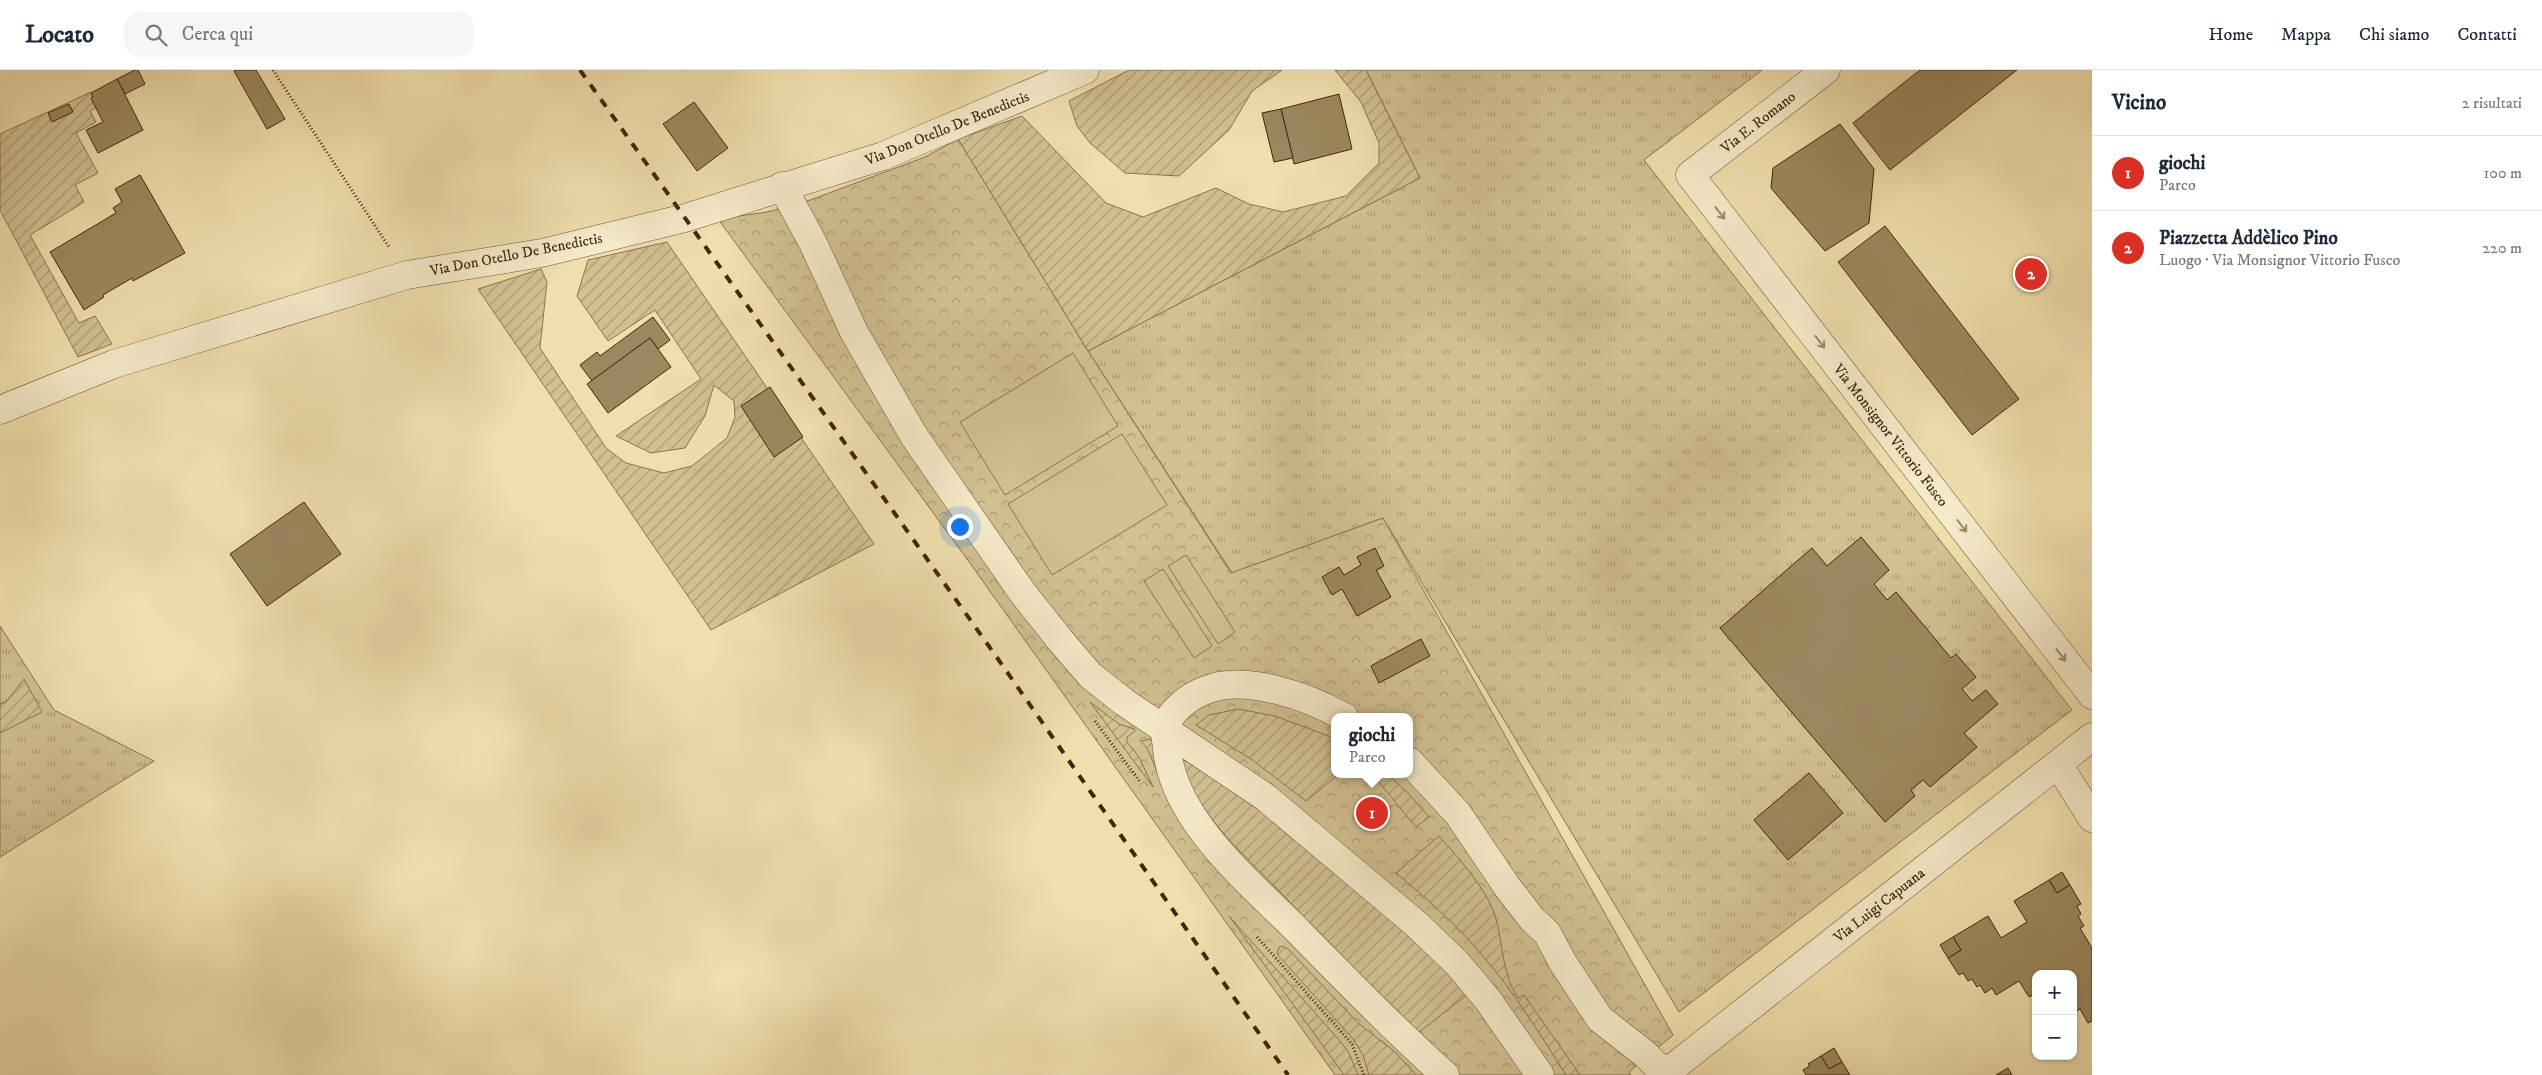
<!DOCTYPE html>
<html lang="it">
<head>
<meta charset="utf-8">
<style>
  body { margin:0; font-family:"IM FELL DW Pica",serif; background:#f6f6f7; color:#1f2937 }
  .controls { position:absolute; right:15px; bottom:15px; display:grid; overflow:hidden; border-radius:10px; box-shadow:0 1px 4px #0004 }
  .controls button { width:45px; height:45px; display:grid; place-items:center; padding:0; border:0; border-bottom:1px solid #e0e1e3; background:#fff; color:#1f2937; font:25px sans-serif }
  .you { position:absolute; left:959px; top:456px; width:18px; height:18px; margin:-12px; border:4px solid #fff; border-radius:50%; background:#1a73e8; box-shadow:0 0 0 8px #1a73e833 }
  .badge { display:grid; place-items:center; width:32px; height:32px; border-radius:50%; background:#d93025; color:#fff; font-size:16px; font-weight:700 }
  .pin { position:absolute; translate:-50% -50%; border:2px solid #fff; box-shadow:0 1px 5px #0006 }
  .popup { position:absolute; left:1331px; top:643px; width:82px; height:65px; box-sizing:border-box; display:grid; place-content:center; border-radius:10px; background:#fff; filter:drop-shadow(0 1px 4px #0005); font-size:16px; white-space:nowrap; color:#747a83 }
  .popup b { font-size:19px; color:#1f2937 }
  .popup::after { content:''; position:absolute; left:50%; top:100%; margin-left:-10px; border:10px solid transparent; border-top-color:#fff }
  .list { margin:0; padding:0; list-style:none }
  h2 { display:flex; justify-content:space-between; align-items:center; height:65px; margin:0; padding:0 20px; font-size:21px }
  h2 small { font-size:16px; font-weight:400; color:#747a83 }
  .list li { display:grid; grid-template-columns:32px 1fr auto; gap:15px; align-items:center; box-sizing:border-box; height:75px; padding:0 20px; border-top:1px solid #e0e1e3 }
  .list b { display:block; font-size:19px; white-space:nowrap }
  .list p { margin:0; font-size:16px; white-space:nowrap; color:#747a83 }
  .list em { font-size:16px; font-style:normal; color:#747a83 }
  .icon { flex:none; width:28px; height:28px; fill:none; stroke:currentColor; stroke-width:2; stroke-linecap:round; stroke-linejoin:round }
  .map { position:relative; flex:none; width:2092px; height:1005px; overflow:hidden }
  header { display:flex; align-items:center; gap:30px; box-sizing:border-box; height:70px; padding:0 25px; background:#fff; border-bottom:1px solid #e0e1e3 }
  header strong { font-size:24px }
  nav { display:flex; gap:28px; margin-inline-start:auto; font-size:18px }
  .search { width:350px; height:45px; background:#f6f6f7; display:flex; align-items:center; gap:12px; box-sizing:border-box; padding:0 18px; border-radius:15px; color:#747a83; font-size:19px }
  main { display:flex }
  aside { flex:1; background:#fff }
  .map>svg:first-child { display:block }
  .grass { fill:url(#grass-tufts); stroke:#8a744c }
  .park { fill:url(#park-crowns); stroke:#8a744c; fill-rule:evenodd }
  .garden { fill:url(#garden-furrows); stroke:#8a744c }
  .pitch { fill:#d2c091; stroke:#8a744c }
  .building { fill:#9c875e; stroke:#412708 }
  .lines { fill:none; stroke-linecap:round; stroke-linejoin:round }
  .street-casing { stroke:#6d5531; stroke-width:29 }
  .path { stroke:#412708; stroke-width:3; stroke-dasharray:1 2.5; stroke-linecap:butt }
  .street { stroke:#f5eaca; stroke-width:28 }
  .rail { stroke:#412708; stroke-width:4; stroke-dasharray:9 9; stroke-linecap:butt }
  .oneway { stroke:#9b8869 }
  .labels { text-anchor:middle; stroke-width:4; stroke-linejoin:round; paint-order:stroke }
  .street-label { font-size:15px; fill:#412708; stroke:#f5eaca }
</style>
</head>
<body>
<header>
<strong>Locato</strong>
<div class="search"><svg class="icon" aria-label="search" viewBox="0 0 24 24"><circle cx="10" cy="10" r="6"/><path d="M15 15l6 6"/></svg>Cerca qui</div>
<nav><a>Home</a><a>Mappa</a><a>Chi siamo</a><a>Contatti</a></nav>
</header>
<main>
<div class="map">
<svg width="2092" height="1005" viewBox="0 0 2092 1005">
  <defs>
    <pattern id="grass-tufts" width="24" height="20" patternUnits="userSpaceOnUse" patternTransform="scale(1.25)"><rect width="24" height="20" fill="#d2c091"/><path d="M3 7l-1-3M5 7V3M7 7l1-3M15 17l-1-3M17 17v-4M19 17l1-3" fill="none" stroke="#ac9c74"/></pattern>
    <pattern id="park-crowns" width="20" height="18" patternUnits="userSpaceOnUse" patternTransform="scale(1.25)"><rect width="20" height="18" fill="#d2c091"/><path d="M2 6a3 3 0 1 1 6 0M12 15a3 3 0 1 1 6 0" fill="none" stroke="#ac9c74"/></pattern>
    <pattern id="garden-furrows" width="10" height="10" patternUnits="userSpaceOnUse" patternTransform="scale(1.25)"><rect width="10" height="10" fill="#d2c091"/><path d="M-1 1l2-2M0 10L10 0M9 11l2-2" fill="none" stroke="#ac9c74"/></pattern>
  </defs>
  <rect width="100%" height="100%" fill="#f0dfad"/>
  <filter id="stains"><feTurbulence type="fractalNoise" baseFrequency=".004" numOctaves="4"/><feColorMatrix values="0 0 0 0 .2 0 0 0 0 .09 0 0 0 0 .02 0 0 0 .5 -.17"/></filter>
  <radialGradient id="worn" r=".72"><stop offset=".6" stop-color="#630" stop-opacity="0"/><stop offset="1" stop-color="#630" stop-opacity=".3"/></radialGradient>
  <g class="grass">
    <polygon points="1366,0 1762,0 1644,90 2072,640 1679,942 1383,448 1232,503 1088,281 1420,108"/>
    <polygon points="0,556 54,640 154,691 0,787"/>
  </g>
  <path class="park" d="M 958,69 L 1088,281 L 1231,503 L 1383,448 L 1673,965 L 1629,1002 L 1631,1005 L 1335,1005 L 967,489 L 718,149 L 767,142 L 805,132 L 925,87 ZM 1334,647 L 1410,647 L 1410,704 L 1334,704 Z"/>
  <g class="garden">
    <polygon points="1129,0 1282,0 1252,21 1229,60 1179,106 1125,103 1090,73 1077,56 1069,31"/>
    <polygon points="1335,0 1366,0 1420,108 1088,281 958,69 1022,46 1106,133 1143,147 1216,118 1249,134 1283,142 1346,126 1379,93 1379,73 1361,32"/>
    <polygon points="91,22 98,37 90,41 96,52 76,63 98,103 75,115 84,132 30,165 79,253 95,246 112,274 78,287 0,140 0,64"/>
    <polygon points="667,172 874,474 711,560 478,219 541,199 547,212 540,278 606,378 626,393 664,403 692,396 727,368 735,347 734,331 714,315 705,346 685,378 651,383 616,366 701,309 655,240 608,271 577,226 588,190"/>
    <polygon points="24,609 42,642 0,663 0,634 6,632"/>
    <polygon points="1090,632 1119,654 1134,659 1135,661 1127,667 1127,672 1139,687 1153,717"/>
    <polygon points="1238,639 1275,646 1334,668 1334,704 1339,704 1306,731 1251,689 1196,655 1209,645"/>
    <polygon points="1154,664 1159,706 1148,680 1141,671 1151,669"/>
    <path d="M 1181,688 C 1282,750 1387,837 1468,924 L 1419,962 C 1371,916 1325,869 1279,821 C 1241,781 1195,744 1181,688 Z"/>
    <polygon points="1372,704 1387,704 1407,722 1429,747 1416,757"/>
    <path d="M 1439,766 C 1459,789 1481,812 1493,840 C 1504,869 1500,901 1518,928 L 1524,925 L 1580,1005 L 1566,1005 C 1540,964 1514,922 1482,885 C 1457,855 1426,828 1396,803 Z"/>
    <polygon points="1229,846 1341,972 1349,983 1358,1005 1344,1005"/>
    <polygon points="1283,876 1289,880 1358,953 1394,981 1416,1005 1369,1005 1363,985 1354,970 1277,884 1279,877"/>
  </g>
  <g class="pitch">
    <polygon points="1073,283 1118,356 1005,425 960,352"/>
    <polygon points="1122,364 1167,435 1052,505 1008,434"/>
    <polygon points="1186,485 1235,562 1218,574 1168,496"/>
    <polygon points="1163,499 1212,576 1194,588 1144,511"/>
  </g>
  <g class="building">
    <polygon points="135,0 138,0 145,14 125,24 117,9"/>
    <polygon points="236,0 256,0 285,49 267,59 234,1"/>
    <polygon points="1920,0 2017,0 1890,100 1853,53"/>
    <polygon points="117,9 143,60 98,83 86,60 103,52 91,28 93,27 91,23"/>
    <polygon points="1339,24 1352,79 1294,94 1281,39"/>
    <polygon points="694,32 728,78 697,101 663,54"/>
    <polygon points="69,34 73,42 52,52 48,43"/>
    <polygon points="1281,39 1293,88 1274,92 1262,43"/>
    <polygon points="1840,54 1874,99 1869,153 1825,181 1771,118 1773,98"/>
    <polygon points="140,105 185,183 133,211 132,208 103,225 104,227 84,240 50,182 116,143 113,138 122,132 115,119"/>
    <polygon points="1885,156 2019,329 1972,365 1838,192"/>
    <polygon points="653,247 670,270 658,279 650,268 592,311 580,295 597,282 600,286"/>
    <polygon points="650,268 671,297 608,343 587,314"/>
    <polygon points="770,317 803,367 774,387 741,336"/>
    <polygon points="304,432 341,484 267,536 230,484"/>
    <polygon points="1861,467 1889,500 1874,514 1887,530 1896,522 1951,588 1956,584 1976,607 1962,619 1972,631 1986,620 1998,634 1964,663 1977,677 1930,717 1923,710 1911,720 1915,726 1885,752 1720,558 1812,478 1827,496"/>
    <polygon points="1375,478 1384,496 1376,500 1391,527 1357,546 1342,519 1332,525 1322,507 1339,497 1344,505 1361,495 1357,487"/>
    <polygon points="1421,569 1430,586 1379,613 1371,596"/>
    <polygon points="1809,703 1843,743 1788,790 1754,750"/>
    <polygon points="2062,802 2070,815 2057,823 2049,810"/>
    <polygon points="2049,810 2057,823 2070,815 2081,834 2077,836 2081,844 2078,846 2084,856 2080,858 2092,878 2092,951 2088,953 2080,939 2073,943 2073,904 2036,904 2036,923 2029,927 2019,911 1996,925 1992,918 1985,923 1980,915 1977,917 1972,909 1968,911 1963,903 1959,905 1948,888 1961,880 1953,867 1988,846 2001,868 2027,852 2014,831"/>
    <polygon points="1953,867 1961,880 1948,888 1940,875"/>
    <polygon points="1834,978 1842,992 1829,999 1821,986"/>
    <polygon points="1821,986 1829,999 1842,992 1850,1005 1806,1005 1803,1000 1810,996 1808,994"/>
    <polygon points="2008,998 2012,1005 1996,1005"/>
  </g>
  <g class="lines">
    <g class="street-casing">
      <g id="street">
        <polyline points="1826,0 1690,105 2092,625"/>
        <polyline points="782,116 813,173 854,262 914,366 1022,522 1060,570 1090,605 1124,632 1265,727 1415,853 1456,892 1488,930 1540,1005"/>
        <polyline points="0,340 114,294 407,205 542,183 685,148 883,86 1085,0"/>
        <path d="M 1344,647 C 1309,627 1246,604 1206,620 C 1190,626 1167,642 1165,661 C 1165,667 1167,674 1167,679 C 1174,752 1251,813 1299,862 C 1347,911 1394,959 1445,1005"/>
        <polyline points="1410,692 1458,744 1508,818 1532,849 1547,863 1563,893 1600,949 1645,984 1666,1005"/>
        <polyline points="2058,694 2092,748"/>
        <polyline points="1665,1004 2092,667"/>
      </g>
    </g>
    <g class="path">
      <polyline points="273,0 389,177"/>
      <polyline points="1095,651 1140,712"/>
      <polyline points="1257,867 1352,974 1364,1005"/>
    </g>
    <use href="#street" class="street"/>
    <polyline class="rail" points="580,0 998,589 1288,1005"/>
  </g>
  <defs><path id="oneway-shaft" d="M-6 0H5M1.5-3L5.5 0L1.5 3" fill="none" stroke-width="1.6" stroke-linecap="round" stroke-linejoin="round" transform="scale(1.25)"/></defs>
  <g class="oneway">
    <use href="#oneway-shaft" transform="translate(1720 143) rotate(52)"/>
    <use href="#oneway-shaft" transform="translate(1820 272) rotate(52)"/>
    <use href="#oneway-shaft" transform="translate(1962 456) rotate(52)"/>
    <use href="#oneway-shaft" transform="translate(2061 585) rotate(52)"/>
  </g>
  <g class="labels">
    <g class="street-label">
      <text transform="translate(1758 52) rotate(-38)" y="5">Via E. Romano</text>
      <text transform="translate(947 58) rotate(-22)" y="5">Via Don Otello De Benedictis</text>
      <text transform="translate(516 184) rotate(-11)" y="5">Via Don Otello De Benedictis</text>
      <text transform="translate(1891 365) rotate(52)" y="5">Via Monsignor Vittorio Fusco</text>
      <text transform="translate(1879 835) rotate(-38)" y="5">Via Luigi Capuana</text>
    </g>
  </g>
  <rect width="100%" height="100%" filter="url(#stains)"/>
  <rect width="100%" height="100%" fill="url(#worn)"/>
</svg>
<div class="controls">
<button>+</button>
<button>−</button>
</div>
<div class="you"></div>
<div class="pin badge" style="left:1372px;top:743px">1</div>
<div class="popup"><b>giochi</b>Parco</div>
<div class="pin badge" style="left:2031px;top:204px">2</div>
</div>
<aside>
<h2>Vicino<small>2 risultati</small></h2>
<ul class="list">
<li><span class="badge">1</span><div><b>giochi</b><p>Parco</p></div><em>100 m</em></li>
<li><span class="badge">2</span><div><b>Piazzetta Addèlico Pino</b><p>Luogo · Via Monsignor Vittorio Fusco</p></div><em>220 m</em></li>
</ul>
</aside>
</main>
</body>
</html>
